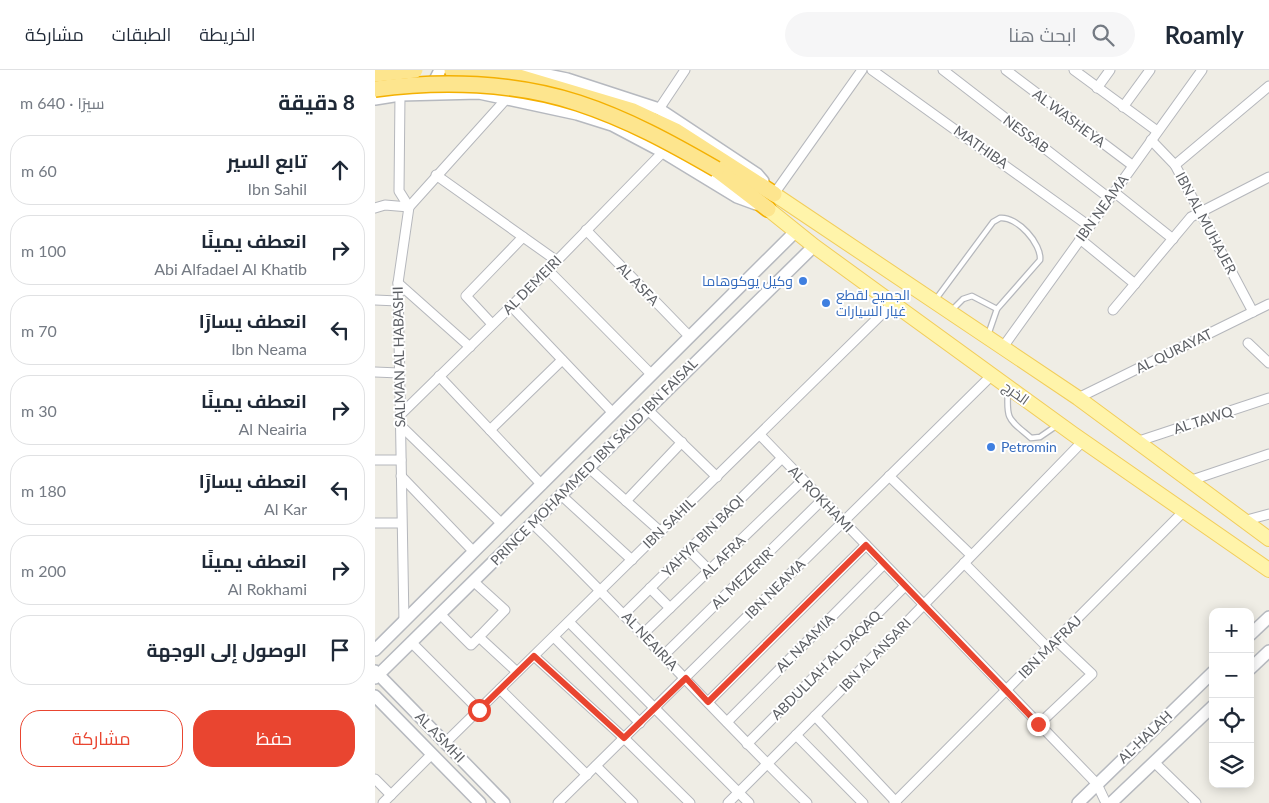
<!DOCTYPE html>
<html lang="ar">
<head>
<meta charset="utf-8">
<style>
  body { margin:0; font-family:Lato,Cairo,sans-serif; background:#f6f6f7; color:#1f2937; direction:rtl }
  .controls { position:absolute; right:15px; bottom:15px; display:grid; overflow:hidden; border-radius:10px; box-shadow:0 2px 12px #0003 }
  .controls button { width:45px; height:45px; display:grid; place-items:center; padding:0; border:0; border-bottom:1px solid #e0e1e3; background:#fff; color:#1f2937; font:25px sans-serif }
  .stop { position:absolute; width:15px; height:15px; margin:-11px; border:4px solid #e94530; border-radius:50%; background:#fff }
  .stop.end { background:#e94530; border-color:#fff; box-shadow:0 1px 5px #0008 }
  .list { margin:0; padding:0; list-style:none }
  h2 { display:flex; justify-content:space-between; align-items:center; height:65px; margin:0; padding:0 20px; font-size:21px }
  h2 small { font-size:16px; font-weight:400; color:#747a83 }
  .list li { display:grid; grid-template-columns:32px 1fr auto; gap:15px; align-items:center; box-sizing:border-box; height:70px; margin:0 10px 10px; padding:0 10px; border:1px solid #e0e1e3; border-radius:20px }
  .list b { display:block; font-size:19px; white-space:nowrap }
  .list p { margin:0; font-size:16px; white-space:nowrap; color:#747a83 }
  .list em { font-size:16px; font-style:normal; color:#747a83 }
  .actions { display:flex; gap:10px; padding:15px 20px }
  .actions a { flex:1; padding:11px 0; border:1px solid #e94530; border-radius:20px; text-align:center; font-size:18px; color:#e94530 }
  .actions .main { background:#e94530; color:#fff }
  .icon { flex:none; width:28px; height:28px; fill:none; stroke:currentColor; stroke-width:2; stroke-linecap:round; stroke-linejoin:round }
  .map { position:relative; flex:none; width:894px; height:733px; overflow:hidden; direction:ltr }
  header { display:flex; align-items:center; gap:30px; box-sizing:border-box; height:70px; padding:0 25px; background:#fff; border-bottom:1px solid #e0e1e3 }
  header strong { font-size:24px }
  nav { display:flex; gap:28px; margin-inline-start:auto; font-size:18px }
  .search { width:350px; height:45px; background:#f6f6f7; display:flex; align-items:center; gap:12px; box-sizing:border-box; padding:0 18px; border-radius:28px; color:#747a83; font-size:19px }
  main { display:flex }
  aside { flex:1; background:#fff }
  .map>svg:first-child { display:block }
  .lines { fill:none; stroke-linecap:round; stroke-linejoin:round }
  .lane-casing { stroke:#b5b7bc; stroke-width:7 }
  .street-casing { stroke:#b5b7bc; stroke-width:11 }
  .secondary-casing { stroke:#b6b9bf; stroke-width:14 }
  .primary-casing { stroke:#f2cd5b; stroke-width:16 }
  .highway-casing { stroke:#f4b000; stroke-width:18 }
  .lane { stroke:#fff; stroke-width:4.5 }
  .street { stroke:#fff; stroke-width:9 }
  .secondary { stroke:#fff; stroke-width:11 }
  .primary { stroke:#fff4aa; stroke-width:14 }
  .highway { stroke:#fde58e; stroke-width:15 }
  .highway-bridge-casing { stroke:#f4b000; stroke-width:18; stroke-linecap:butt }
  .highway-bridge { stroke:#fde58e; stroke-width:15 }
  .route { stroke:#e94530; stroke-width:6 }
  .shop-dot { fill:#3f7fe0; stroke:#fff; stroke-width:2 }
  .labels { text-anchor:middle; stroke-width:4; stroke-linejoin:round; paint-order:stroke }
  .street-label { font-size:14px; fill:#5d6065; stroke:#fff }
  .shop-label { font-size:14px; fill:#366cbe; stroke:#fff; text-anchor:start }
</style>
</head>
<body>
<header>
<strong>Roamly</strong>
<div class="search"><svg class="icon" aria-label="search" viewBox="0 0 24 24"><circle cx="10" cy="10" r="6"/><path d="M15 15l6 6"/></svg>ابحث هنا</div>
<nav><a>الخريطة</a><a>الطبقات</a><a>مشاركة</a></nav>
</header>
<main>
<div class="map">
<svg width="894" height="733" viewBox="0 0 894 733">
  <rect width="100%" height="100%" fill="#efede5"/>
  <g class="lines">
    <g class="lane-casing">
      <g id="lane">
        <path d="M 561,229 L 618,152 L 625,148 C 642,146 667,174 665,190 L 622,239 L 613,265"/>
        <polyline points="577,240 588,229 597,226 622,239"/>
        <path d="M 633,321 C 631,351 634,349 656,368 L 665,367 L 681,356"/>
      </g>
    </g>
    <g class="street-casing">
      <g id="street">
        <polyline points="497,0 714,156"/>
        <polyline points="568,0 734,128"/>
        <polyline points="631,0 757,95"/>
        <polyline points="699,0 782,61"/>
        <polyline points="722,18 735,0"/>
        <polyline points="25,25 24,121 34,137 23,213 29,552"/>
        <polyline points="748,37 775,0"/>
        <polyline points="284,39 310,0"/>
        <polyline points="776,70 800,95 878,242"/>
        <polyline points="800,95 894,16"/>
        <polyline points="61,105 182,191"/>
        <polyline points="739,122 798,169"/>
        <polyline points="399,124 487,0"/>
        <polyline points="0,138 10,135 34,137 133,27"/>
        <polyline points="211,160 315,267"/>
        <polyline points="705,169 760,214"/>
        <polyline points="173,200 277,305"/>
        <polyline points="23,213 95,277"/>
        <polyline points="0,230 23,231"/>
        <polyline points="136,236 238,343"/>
        <polyline points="738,240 816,147 894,107"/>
        <polyline points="117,254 91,226 148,167"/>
        <polyline points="873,273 894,293"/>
        <polyline points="628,277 827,0"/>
        <polyline points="0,302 24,303"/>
        <polyline points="64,306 167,415"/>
        <polyline points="703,328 894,234"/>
        <polyline points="273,340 342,407"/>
        <polyline points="25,345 166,207 288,82"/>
        <polyline points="25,355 127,454"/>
        <polyline points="115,360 187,290"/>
        <polyline points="385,365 722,714 731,733"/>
        <polyline points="761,372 894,328"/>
        <polyline points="0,390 26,390"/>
        <polyline points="214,398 286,462"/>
        <polyline points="26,406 99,482"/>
        <polyline points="514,406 596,485"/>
        <polyline points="814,411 894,384"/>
        <polyline points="186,425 257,490"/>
        <polyline points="251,431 307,372"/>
        <polyline points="868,451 894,444"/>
        <polyline points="0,453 26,453"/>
        <path d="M 157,453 C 252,544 338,642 432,733"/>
        <polyline points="314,480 334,500"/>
        <polyline points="589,493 673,578"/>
        <polyline points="98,511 130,540 104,567 142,602"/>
        <polyline points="275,518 295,538"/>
        <polyline points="65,544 96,575 104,567"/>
        <polyline points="249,544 407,388"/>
        <polyline points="194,552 374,733"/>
        <polyline points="268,564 428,410"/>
        <polyline points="179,567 265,653"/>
        <polyline points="36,572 104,640"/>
        <polyline points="289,585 447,430"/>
        <polyline points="159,586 249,668 315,733"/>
        <polyline points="125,619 212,705"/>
        <polyline points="333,632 491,475"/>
        <polyline points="440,646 521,732"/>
        <polyline points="352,652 509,494"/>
        <polyline points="663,655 717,604 681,570"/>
        <polyline points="421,665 488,733"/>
        <polyline points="70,673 518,233"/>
        <polyline points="372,674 530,516"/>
        <polyline points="779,692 821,733"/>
        <polyline points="221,696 258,733"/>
        <polyline points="0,709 16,725"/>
        <polyline points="8,733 57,684"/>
        <polyline points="183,733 617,305"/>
        <polyline points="353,733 461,625 708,371"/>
        <polyline points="519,733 809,441"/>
      </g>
    </g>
    <g class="secondary-casing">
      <g id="secondary">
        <polyline points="149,0 192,9 284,39 382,104 388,111"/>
        <polyline points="55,20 65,0"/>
        <polyline points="0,29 25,25 104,23 202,44 237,55 288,82 362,127 381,134"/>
        <polyline points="875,565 894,547"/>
        <polyline points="0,580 420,162"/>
        <polyline points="875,599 894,581"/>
        <polyline points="0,601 129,733"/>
        <polyline points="0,608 439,176"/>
        <polyline points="0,626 105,733"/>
        <polyline points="703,733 838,602"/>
        <polyline points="736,733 838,636"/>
      </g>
    </g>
    <g class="primary-casing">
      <g id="primary">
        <polyline points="399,124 703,328 894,469"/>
        <polyline points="393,139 439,176 698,364 894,500"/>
      </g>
    </g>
    <g class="highway-casing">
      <g id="highway">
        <polyline points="77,0 144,7 258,41 301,61 399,124"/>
        <polyline points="341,99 393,139"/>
      </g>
    </g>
    <use href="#lane" class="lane"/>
    <use href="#street" class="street"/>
    <use href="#secondary" class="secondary"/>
    <use href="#primary" class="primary"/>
    <use href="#highway" class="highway"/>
    <g class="highway-bridge-casing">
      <g id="highway-bridge">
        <polyline points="0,4 40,0"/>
        <path d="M 0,19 C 66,10 139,12 203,33 C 252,49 296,73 341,99"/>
      </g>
    </g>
    <use href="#highway-bridge" class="highway-bridge"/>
  </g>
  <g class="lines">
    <polyline class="route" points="104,640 159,586 249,668 311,608 333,632 491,475 663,654"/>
  </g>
  <g class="shop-dot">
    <circle cx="428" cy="211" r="5"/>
    <circle cx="451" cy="233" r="5"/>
    <circle cx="616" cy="377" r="5"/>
  </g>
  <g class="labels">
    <g class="street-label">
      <text transform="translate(694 48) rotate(37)" y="5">AL WASHEYA</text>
      <text transform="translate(651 64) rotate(37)" y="5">NESSAB</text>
      <text transform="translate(606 77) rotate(35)" y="5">MATHIBA</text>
      <text transform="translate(727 138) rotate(-54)" y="5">IBN NEAMA</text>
      <text transform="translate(831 153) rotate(62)" y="5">IBN AL MUHAJER</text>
      <text transform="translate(263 214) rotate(46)" y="5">AL ASFA</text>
      <text transform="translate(157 215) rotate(-45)" y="5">AL DEMEIRI</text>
      <text transform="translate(799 281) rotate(-26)" y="5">AL QURAYAT</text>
      <text transform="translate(24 287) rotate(-91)" y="5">SALMAN AL HABASHI</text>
      <text transform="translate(641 323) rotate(36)" y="5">الخرج</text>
      <text transform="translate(828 350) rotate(-18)" y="5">AL TAWQ</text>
      <text transform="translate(219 392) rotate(-45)" y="5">PRINCE MOHAMMED IBN SAUD IBN FAISAL</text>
      <text transform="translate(446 429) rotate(46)" y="5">AL ROKHAMI</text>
      <text transform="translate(294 453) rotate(-44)" y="5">IBN SAHIL</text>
      <text transform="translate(328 466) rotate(-45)" y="5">YAHYA BIN BAQI</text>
      <text transform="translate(348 487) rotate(-44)" y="5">AL AFRA</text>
      <text transform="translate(368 508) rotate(-44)" y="5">AL MEZERIR'</text>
      <text transform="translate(400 519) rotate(-45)" y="5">IBN NEAMA</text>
      <text transform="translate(275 571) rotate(47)" y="5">AL NEAIRIA</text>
      <text transform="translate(430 573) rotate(-45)" y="5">AL NAAMIA</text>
      <text transform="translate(675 577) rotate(-45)" y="5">IBN MAFRAJ</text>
      <text transform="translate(500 585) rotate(-46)" y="5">IBN AL ANSARI</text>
      <text transform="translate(451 595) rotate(-45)" y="5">ABDULLAH AL DAQAQ</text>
      <text transform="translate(65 667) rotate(46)" y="5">AL ASMHI</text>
      <text transform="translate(770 667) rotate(-44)" y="5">AL-HALAH</text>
    </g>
    <g class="shop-label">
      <text x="418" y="216" text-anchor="end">وكيل يوكوهاما</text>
      <text x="461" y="230">الجميح لقطع<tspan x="461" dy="16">غيار السيارات</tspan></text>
      <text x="626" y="382">Petromin</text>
    </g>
  </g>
</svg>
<div class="controls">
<button>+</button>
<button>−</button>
<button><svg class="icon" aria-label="locate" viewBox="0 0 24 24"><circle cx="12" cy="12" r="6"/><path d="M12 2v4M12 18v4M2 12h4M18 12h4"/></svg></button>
<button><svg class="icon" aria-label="layers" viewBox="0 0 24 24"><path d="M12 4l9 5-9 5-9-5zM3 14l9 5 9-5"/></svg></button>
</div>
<div class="stop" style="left:104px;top:640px"></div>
<div class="stop end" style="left:663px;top:654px"></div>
</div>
<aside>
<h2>8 دقيقة<small>سيرًا · 640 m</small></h2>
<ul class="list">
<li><svg class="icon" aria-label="ahead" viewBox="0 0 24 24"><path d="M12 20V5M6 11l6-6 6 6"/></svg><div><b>تابع السير</b><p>Ibn Sahil</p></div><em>60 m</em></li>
<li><svg class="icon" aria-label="right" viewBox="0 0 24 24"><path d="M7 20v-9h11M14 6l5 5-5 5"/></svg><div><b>انعطف يمينًا</b><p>Abi Alfadael Al Khatib</p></div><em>100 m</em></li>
<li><svg class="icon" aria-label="left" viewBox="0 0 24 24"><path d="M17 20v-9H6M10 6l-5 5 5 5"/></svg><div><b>انعطف يسارًا</b><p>Ibn Neama</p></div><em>70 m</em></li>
<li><svg class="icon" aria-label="right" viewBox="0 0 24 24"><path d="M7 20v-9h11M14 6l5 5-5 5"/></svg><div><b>انعطف يمينًا</b><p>Al Neairia</p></div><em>30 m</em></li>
<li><svg class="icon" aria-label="left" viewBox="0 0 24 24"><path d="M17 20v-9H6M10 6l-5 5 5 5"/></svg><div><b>انعطف يسارًا</b><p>Al Kar</p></div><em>180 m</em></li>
<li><svg class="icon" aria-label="right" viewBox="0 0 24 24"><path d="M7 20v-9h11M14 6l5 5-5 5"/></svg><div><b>انعطف يمينًا</b><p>Al Rokhami</p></div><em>200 m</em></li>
<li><svg class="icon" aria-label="arrive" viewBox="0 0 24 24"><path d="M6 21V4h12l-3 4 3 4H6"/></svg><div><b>الوصول إلى الوجهة</b></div></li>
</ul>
<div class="actions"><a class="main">حفظ</a><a>مشاركة</a></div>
</aside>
</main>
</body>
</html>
